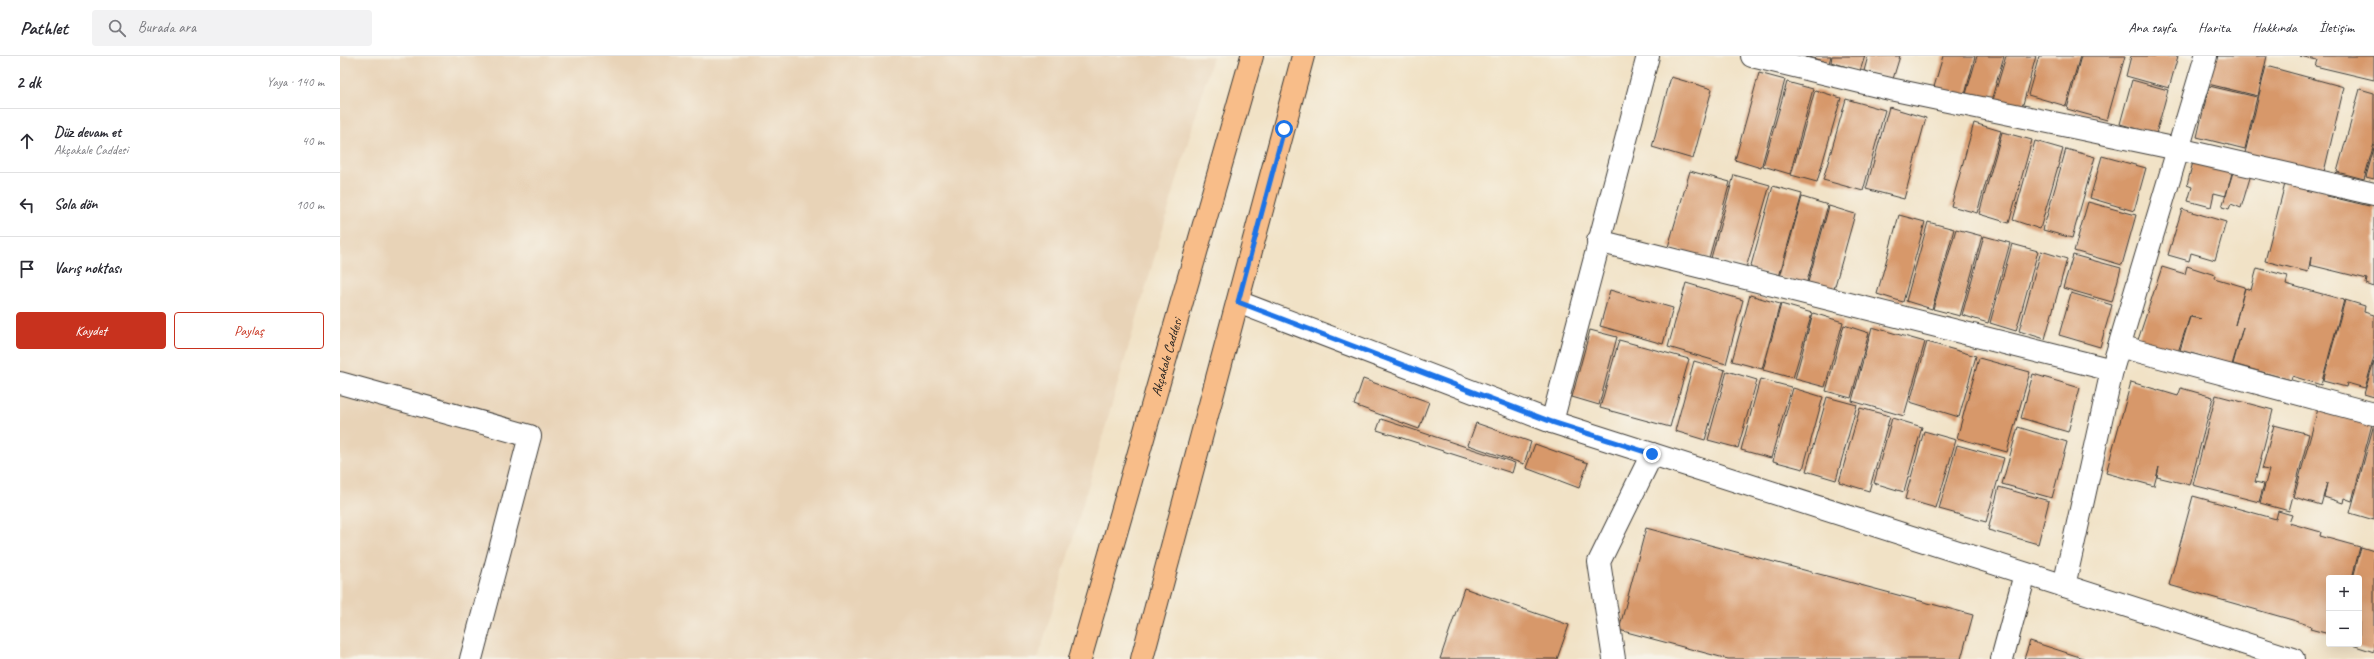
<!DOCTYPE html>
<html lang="tr">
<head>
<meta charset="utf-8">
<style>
  body { margin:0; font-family:Caveat,sans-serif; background:#f2f2f3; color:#2b2b33 }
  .controls { position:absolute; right:12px; bottom:12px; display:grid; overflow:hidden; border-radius:4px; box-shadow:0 4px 16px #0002 }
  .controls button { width:36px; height:36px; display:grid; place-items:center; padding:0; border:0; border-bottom:1px solid #e1e1e2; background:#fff; color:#2b2b33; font:20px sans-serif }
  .stop { position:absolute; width:12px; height:12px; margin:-9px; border:3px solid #1a73e8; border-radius:50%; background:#fff }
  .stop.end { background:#1a73e8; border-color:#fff; box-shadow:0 1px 4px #0008 }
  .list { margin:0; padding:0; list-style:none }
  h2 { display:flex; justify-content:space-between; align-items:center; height:52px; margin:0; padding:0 16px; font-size:17px }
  h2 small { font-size:13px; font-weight:400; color:#7c7c81 }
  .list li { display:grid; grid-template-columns:26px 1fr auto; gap:12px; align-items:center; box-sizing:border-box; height:64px; padding:0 16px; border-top:1px solid #e1e1e2 }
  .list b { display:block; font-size:15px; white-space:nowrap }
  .list p { margin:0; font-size:13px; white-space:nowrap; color:#7c7c81 }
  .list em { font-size:13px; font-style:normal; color:#7c7c81 }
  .actions { display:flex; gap:8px; padding:12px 16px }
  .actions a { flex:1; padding:9px 0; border:1px solid #c8321e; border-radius:4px; text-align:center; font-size:14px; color:#c8321e }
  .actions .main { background:#c8321e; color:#fff }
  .icon { flex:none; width:22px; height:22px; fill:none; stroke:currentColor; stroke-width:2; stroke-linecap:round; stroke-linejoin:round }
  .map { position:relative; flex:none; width:2034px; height:603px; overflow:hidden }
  header { display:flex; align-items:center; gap:24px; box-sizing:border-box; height:56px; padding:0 20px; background:#fff; border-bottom:1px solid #e1e1e2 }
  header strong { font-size:19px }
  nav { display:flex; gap:22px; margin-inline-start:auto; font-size:14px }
  .search { width:280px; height:36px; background:#f2f2f3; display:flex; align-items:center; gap:10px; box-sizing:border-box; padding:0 14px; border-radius:4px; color:#7c7c81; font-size:15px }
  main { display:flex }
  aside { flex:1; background:#fff }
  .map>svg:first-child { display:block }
  .built { fill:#e8d3b7 }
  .building { fill:#d7986b }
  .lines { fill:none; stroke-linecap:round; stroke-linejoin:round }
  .minor-casing { stroke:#3c3a36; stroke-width:24 }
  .major-casing { stroke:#3c3a36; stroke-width:24 }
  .minor { stroke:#fff; stroke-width:22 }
  .major { stroke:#f8bd89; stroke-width:22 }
  .route { stroke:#1a73e8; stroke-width:5 }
  .labels { text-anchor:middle; stroke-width:3.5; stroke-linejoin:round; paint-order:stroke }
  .street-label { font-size:14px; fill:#1c1c1c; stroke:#f7f3e8 }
</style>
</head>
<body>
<header>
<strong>Pathlet</strong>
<div class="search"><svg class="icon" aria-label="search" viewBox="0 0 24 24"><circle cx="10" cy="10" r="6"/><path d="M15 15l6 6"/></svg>Burada ara</div>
<nav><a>Ana sayfa</a><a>Harita</a><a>Hakkında</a><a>İletişim</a></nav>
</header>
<main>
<aside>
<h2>2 dk<small>Yaya · 140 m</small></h2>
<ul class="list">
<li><svg class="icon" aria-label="ahead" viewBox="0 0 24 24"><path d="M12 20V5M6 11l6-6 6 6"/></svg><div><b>Düz devam et</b><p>Akçakale Caddesi</p></div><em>40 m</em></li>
<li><svg class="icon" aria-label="left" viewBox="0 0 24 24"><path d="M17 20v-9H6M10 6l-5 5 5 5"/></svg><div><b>Sola dön</b></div><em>100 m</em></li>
<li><svg class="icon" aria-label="arrive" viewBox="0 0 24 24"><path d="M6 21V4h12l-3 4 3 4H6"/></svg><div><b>Varış noktası</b></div></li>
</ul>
<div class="actions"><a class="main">Kaydet</a><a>Paylaş</a></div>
</aside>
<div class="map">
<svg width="2034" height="603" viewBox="0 0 2034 603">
  <rect width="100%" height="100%" fill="#f7f3e8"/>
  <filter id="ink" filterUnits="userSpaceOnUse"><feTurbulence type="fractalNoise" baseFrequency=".025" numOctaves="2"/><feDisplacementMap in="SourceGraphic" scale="8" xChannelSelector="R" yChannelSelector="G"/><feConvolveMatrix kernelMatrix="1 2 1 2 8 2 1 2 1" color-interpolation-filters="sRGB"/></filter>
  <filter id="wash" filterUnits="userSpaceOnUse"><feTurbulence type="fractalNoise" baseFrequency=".012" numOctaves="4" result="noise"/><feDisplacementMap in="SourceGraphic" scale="16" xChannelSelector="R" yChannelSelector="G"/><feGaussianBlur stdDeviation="0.9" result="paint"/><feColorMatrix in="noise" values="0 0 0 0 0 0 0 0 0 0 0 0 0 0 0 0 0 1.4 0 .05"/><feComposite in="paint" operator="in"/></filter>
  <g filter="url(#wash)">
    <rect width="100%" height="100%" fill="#f1e2c6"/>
    <polygon class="built" points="0,0 873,0 698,603 0,603"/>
    <g id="blocks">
      <g class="building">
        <polygon points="1466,0 1491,0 1489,7"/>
        <polygon points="1492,0 1525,0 1520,15 1491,6"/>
        <polygon points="1528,0 1560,0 1553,23 1524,15"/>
        <polygon points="1603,0 1635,0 1625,39 1594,31"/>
        <polygon points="1637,0 1664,0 1651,45 1626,38"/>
        <polygon points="1666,0 1696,0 1682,52 1653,44"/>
        <polygon points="1699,0 1740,0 1726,50 1688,39"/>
        <polygon points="1741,0 1785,0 1767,64 1727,53"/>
        <polygon points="1791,0 1838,0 1829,32 1786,20"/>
        <polygon points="1875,0 1927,0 1918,40 1868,28"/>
        <polygon points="1960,0 2034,0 2034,24 1975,10 1977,4"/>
        <polygon points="1926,10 2004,31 1983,120 1904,101"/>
        <polygon points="1419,17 1445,24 1421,112 1395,104"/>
        <polygon points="1331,21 1372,33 1353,103 1312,91"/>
        <polygon points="1792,24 1828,34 1816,78 1780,68"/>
        <polygon points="1447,26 1473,33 1450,118 1423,110"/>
        <polygon points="1869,30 1917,41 1905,93 1857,81"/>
        <polygon points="2020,33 2034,37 2034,88 2024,123 1997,116"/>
        <polygon points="1475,34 1501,42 1477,126 1451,119"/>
        <polygon points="1506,43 1545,54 1523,135 1483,124"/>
        <polygon points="1549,51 1586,62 1564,143 1526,133"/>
        <polygon points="1634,67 1661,75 1637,157 1611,150"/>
        <polygon points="1662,76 1692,84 1669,167 1639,158"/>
        <polygon points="1695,85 1723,93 1700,173 1673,164"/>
        <polygon points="2034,92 2034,123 2026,121"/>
        <polygon points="1726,93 1755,101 1732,182 1703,174"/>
        <polygon points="1762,100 1806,112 1794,155 1750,142"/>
        <polygon points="1854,102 1893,113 1886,140 1874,137 1871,151 1848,145 1852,131 1847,129"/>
        <polygon points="1895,110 1912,115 1901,152 1891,148 1889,153 1882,151"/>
        <polygon points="1350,115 1390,126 1369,202 1328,191"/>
        <polygon points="1394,119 1430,129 1406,212 1371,202"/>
        <polygon points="1946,124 1988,135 1987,140 2029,150 2030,144 2034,145 2034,231 2026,228 2027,223 1970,209 1971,201 1968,216 1925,205"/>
        <polygon points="1433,130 1462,138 1439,221 1410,213"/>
        <polygon points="1462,141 1488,149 1466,229 1440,221"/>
        <polygon points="1748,146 1796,159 1782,209 1734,195"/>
        <polygon points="1489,150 1515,158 1493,237 1467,230"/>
        <polygon points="1842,153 1886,166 1875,204 1851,197 1849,205 1828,199"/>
        <polygon points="1559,159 1585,166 1563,246 1537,238"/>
        <polygon points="1588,166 1614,173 1592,253 1566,245"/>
        <polygon points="1616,173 1642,180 1620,260 1593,253"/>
        <polygon points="1644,180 1670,187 1648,267 1622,259"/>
        <polygon points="1672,188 1698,195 1676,275 1650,267"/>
        <polygon points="1701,195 1727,203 1705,283 1679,275"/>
        <polygon points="1733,199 1781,212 1772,246 1723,232"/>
        <polygon points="1847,210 1875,219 1874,222 1905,231 1895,269 1905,232 1911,234 1917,212 1948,220 1946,228 2004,244 1981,329 1952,320 1951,324 1893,308 1903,271 1892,309 1840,294 1850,261 1861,263 1850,260 1837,299 1797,287 1822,211 1845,218"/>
        <polygon points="1346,227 1403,244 1386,308 1328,291"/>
        <polygon points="1270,234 1333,252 1323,288 1260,270"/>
        <polygon points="1731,237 1772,249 1760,291 1719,279"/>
        <polygon points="1410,239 1440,248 1422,313 1392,305"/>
        <polygon points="2005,244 2025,250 2024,256 2034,259 2034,301 2025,332 2007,327 2006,331 1983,325"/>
        <polygon points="1441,248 1472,257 1453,322 1423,314"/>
        <polygon points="1473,257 1503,266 1485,331 1455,323"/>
        <polygon points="1504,269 1529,277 1511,342 1486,335"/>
        <polygon points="1532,271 1585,286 1564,360 1512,345"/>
        <polygon points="1250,274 1277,281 1259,349 1232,341"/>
        <polygon points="1279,284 1349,303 1330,371 1260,352"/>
        <polygon points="1587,286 1636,300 1619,361 1570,346"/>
        <polygon points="1639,302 1690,316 1667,396 1617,382"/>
        <polygon points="1354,305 1385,314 1365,384 1335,375"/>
        <polygon points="2034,305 2034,341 2024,338"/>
        <polygon points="1387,315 1417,324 1398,392 1368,384"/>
        <polygon points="1693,318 1740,332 1728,376 1681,362"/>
        <polygon points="1023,323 1089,346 1079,373 1014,349"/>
        <polygon points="1420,323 1451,331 1431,402 1401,394"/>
        <polygon points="1791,326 1838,340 1841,332 1873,341 1850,429 1817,421 1819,411 1814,430 1766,417"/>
        <polygon points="1453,332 1483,341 1463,413 1433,405"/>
        <polygon points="1876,339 1933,354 1915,426 1924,428 1919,446 1853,429"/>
        <polygon points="1487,341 1517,349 1496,424 1466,415"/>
        <polygon points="1520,352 1550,360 1529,435 1499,426"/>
        <polygon points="1978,353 2032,368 2012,445 2004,442 2003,447 1984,441 1987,427 1981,449 1954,441"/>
        <polygon points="1552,362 1582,371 1564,436 1534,427"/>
        <polygon points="1041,363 1175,407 1172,417 1037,374"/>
        <polygon points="1136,367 1191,386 1184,408 1128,389"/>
        <polygon points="2034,368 2034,464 2010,457"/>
        <polygon points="1934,369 1969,378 1949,455 1920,447 1929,414 1922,413"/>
        <polygon points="1678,371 1727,386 1712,442 1662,428"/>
        <polygon points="1584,375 1616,384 1596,452 1565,443"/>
        <polygon points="1195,388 1248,407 1239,432 1186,412"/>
        <polygon points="1617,389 1664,402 1646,466 1599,453"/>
        <polygon points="1659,431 1709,445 1698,488 1648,474"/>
        <polygon points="1853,440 1936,463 1938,455 1952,459 1949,467 1981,476 1980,480 2020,491 2012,522 1989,522 1989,578 1970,573 1971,570 1956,565 1829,529"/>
        <polygon points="1306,472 1633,559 1621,603 1388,603 1279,574"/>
        <polygon points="2021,491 2034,495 2034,596 2009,588 2019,588 2019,522 2013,522"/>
        <polygon points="1124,532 1229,569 1217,603 1100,603"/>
        <polygon points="1690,585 1746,603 1684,603"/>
      </g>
    </g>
  </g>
  <g filter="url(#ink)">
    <use href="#blocks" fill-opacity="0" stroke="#3c3a36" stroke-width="1"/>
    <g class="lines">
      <g class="minor-casing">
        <g id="minor">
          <polyline points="1308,0 1212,366 1953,603"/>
          <polyline points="1412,0 1550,33 1838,93 2034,138"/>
          <polyline points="1258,185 1772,314"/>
          <polyline points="898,246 1212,366"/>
          <polyline points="1779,290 2034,358"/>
          <polyline points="0,327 190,380 131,603"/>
          <polyline points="1724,530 1772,314 1866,0"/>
          <polyline points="1274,603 1259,506 1312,398"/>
          <polyline points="1662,603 1685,518"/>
        </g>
      </g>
      <g class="major-casing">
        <g id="major">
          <path id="s1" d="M 740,603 L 912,0"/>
          <polyline points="802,603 963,0"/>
        </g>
      </g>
      <use href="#minor" class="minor"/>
      <use href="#major" class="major"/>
    </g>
  </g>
  <g class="lines" filter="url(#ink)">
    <polyline class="route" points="944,73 898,246 1212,366 1312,398"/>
  </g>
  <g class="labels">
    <g class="street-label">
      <text dy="5" stroke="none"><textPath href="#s1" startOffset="314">Akçakale Caddesi</textPath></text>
    </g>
  </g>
</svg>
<div class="controls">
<button>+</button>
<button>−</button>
</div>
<div class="stop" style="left:944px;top:73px"></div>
<div class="stop end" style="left:1312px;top:398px"></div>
</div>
</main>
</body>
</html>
